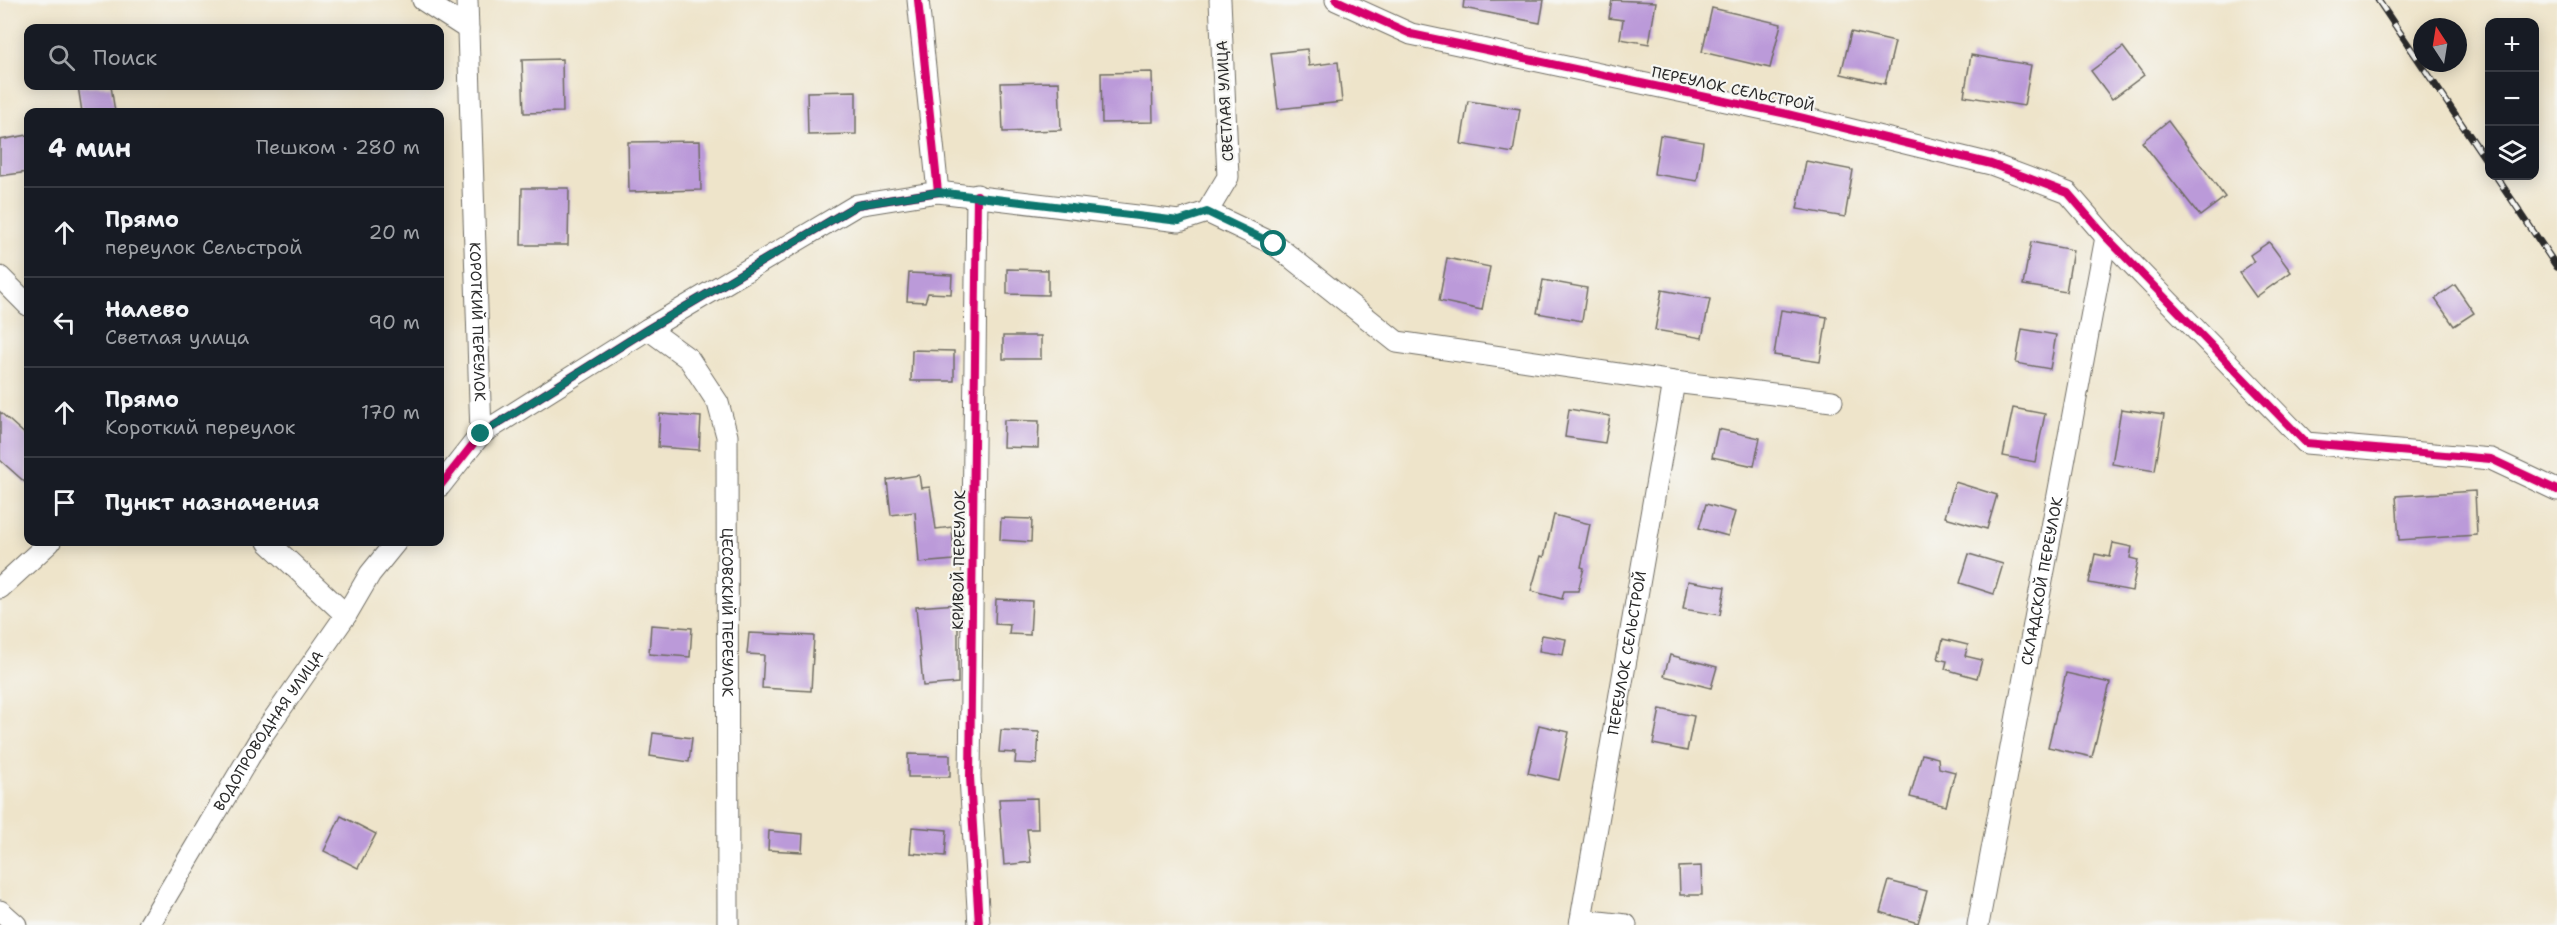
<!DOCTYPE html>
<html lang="ru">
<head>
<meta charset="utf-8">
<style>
  body { margin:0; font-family:"Shantell Sans",sans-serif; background:#242831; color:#f1f3f6 }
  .controls { position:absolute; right:18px; top:18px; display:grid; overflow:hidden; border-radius:12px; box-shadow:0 3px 15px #0003 }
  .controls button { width:54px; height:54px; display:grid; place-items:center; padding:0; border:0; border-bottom:2px solid #363941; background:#171b24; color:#f1f3f6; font:30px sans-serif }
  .compass { position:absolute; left:2413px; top:18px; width:54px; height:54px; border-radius:50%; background:#171b24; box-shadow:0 3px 15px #0003; rotate:348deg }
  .stop { position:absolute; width:18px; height:18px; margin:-14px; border:4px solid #0f766e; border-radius:50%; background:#fff }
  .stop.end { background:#0f766e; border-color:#fff; box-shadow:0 2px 6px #0008 }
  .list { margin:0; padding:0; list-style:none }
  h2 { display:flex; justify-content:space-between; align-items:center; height:78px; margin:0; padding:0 24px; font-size:26px }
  h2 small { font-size:20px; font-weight:400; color:#9ea1a6 }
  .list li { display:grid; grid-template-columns:39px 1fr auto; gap:18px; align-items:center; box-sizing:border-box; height:90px; padding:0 24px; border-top:2px solid #363941 }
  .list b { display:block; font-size:22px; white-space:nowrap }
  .list p { margin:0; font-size:20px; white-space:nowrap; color:#9ea1a6 }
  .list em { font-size:20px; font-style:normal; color:#9ea1a6 }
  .icon { flex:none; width:33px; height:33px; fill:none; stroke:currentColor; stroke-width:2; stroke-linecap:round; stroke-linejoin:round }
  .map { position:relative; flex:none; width:2557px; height:925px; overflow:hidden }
  .search { position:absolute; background:#171b24; box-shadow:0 3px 15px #0003; left:24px; top:24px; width:420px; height:66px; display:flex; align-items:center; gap:15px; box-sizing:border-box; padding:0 21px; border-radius:12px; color:#9ea1a6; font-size:22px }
  .panel { position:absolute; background:#171b24; box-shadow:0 3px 15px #0003; left:24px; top:108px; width:420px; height:438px; border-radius:12px }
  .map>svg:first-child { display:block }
  .building { fill:#bb9ad9 }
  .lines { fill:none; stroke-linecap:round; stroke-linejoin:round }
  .minor-casing { stroke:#6f6c63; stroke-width:23 }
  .minor { stroke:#fff; stroke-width:21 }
  .rail-casing { stroke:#2b2b2b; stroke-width:7 }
  .rail { stroke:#f6f6f2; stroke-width:4.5; stroke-dasharray:14; stroke-linecap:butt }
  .cycleway-casing { stroke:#f6f6f2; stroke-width:11 }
  .cycleway { stroke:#d6006c; stroke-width:8 }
  .route { stroke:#0f766e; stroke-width:8 }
  .labels { text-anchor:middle; stroke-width:4.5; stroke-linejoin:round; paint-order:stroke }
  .street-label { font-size:15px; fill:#2b2b2b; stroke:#f6f6f2 }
</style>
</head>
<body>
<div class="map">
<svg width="2557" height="925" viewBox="0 0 2557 925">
  <rect width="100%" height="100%" fill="#f6f6f2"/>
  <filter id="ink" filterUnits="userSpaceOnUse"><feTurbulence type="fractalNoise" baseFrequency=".0167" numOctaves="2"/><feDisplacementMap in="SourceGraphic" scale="12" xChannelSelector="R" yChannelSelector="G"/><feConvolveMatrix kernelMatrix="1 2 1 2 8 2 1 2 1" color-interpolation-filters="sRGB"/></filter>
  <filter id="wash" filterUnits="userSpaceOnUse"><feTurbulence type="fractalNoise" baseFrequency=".008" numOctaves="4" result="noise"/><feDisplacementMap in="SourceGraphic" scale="24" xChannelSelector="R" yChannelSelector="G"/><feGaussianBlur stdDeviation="1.35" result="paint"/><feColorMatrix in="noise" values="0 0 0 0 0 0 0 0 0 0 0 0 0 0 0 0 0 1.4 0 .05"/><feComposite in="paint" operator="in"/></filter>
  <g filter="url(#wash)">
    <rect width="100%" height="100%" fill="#eee4ca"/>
    <g id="blocks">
      <g class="building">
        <polygon points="1464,0 1544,0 1540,23 1463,8"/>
        <polygon points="1612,0 1656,2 1649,44 1620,39 1623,20 1609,18"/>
        <polygon points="1712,8 1781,24 1770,68 1702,52"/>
        <polygon points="1851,32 1895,42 1885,84 1841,74"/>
        <polygon points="2123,47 2144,75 2112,99 2091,71"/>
        <polygon points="1307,49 1309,66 1338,62 1342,102 1278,109 1271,53"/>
        <polygon points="1971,55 2031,65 2024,106 1964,96"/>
        <polygon points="562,59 563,112 524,113 522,60"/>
        <polygon points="1152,72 1153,122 1102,123 1101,73"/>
        <polygon points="1059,82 1061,130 1003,132 1001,83"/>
        <polygon points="78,86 111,86 115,112 82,112"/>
        <polygon points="856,91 856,134 808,135 807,92"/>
        <polygon points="1468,101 1520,109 1513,153 1461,144"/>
        <polygon points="2168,121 2225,197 2200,216 2142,142"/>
        <polygon points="28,135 28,172 0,176 0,140"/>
        <polygon points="1660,135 1703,142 1697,181 1654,174"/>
        <polygon points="700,141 701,190 629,192 628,142"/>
        <polygon points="1806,161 1853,170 1845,217 1797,209"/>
        <polygon points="522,188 569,188 568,245 521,245"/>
        <polygon points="2031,242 2073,250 2066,292 2023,285"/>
        <polygon points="2269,242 2291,272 2256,297 2239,273 2254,262 2250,255"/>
        <polygon points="1447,258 1490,267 1482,310 1439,301"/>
        <polygon points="1007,269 1048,270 1048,295 1007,294"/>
        <polygon points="909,273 952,275 951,294 928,293 925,302 907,301"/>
        <polygon points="1543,280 1587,288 1582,321 1537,313"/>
        <polygon points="2455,285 2474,313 2454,326 2435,299"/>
        <polygon points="1662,290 1710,299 1702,338 1655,330"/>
        <polygon points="1781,310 1827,317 1820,362 1774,355"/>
        <polygon points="2022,329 2056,335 2050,369 2016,363"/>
        <rect x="1003" y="336" width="38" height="23"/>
        <polygon points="912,350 954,351 954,381 911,381"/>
        <polygon points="2013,408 2045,414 2035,462 2003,456"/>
        <polygon points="1569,409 1610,416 1605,443 1565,437"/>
        <polygon points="2121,409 2164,415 2155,471 2112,464"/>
        <polygon points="0,412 28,437 28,485 0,460"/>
        <polygon points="660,414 701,417 699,450 658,447"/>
        <polygon points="1004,420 1039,421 1038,448 1003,447"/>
        <polygon points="1718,429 1760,438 1754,466 1712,457"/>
        <polygon points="919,475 921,488 930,487 936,529 952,527 954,560 919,563 915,512 891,515 887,480"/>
        <polygon points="1955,482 1997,495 1987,529 1945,517"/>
        <polygon points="2475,491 2477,535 2399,540 2396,496"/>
        <polygon points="1706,504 1735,512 1728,536 1699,528"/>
        <polygon points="1554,515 1590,524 1581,567 1584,568 1578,591 1564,591 1562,599 1531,591 1541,556 1544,557"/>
        <polygon points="1001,518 1032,519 1031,542 1000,540"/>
        <polygon points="2113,543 2132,547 2130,558 2138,560 2132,591 2089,583 2095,554 2110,557"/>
        <polygon points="1969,554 2003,564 1994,594 1960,583"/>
        <polygon points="1688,581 1725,587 1720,615 1683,609"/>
        <polygon points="996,599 1032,601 1030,635 1009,634 1010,625 995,624"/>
        <polygon points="958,604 958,683 923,686 916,607"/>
        <polygon points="651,625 692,628 690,657 649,654"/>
        <polygon points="749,633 814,636 811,691 762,688 764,655 747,654"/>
        <polygon points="1542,635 1566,639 1563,655 1539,651"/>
        <polygon points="1943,639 1968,645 1965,656 1982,660 1977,678 1945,669 1947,661 1938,659"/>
        <polygon points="1670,655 1717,667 1711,688 1664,676"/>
        <polygon points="2066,673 2110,683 2092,757 2048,747"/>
        <polygon points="1660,709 1694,716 1687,751 1653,744"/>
        <polygon points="1539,725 1569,732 1559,780 1528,773"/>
        <polygon points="1001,730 1039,732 1037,764 1015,763 1016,753 999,752"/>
        <polygon points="653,733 692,738 689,762 650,756"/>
        <polygon points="908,754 950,755 950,777 908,777"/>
        <polygon points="1922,754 1938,758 1939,768 1955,772 1946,806 1910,797"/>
        <polygon points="1037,798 1038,829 1027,829 1031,862 1004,865 999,799"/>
        <polygon points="341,816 376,834 358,868 324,851"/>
        <polygon points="912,827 947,830 945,856 910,853"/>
        <polygon points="769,831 803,834 802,852 768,850"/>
        <polygon points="1701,866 1702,895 1680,895 1679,867"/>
        <polygon points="1889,881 1927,891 1918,923 1880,912"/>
      </g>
    </g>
  </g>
  <g filter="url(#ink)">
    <use href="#blocks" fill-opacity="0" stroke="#6f6c63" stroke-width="1.5"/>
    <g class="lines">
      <g class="minor-casing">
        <g id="minor">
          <polyline points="423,0 468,29"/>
          <path id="s1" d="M 467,0 L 481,434"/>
          <polyline points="1336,0 1411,34 1787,114 1991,164 2068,193 2106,237 2306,443 2491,459 2557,490"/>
          <polyline points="938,192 1179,221 1207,212 1228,177 1220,0"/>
          <polyline points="977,195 970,777 979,925"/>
          <polyline points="1207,212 1274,244 1397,342 1674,382 1832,401"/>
          <polyline points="0,277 28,305"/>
          <path id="s2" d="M 648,329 L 689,359 L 718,403 L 727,436 L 728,925"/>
          <polyline points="440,486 481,434 648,329 857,205 938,192 918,0"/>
          <polyline points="268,542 346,615"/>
          <polyline points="0,588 50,542"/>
          <polyline points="0,911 16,925"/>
          <polyline points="1581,920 1626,925"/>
          <path id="s3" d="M 149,925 L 261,737 L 346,615 L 370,574 L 396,542"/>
          <path id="s4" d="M 1580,925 L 1674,382"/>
          <path id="s5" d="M 1978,925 L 2106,237"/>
        </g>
      </g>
      <use href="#minor" class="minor"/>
      <g class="rail-casing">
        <g id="rail">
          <polyline points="2378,0 2490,166"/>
          <polyline points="2496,176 2557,267"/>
        </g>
      </g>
      <use href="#rail" class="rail"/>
      <g class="cycleway-casing">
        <g id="cycleway">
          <polyline points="1336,0 1411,34 1787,114 1991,164 2068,193 2106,237 2306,443 2491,459 2557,490"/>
          <polyline points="977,195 970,777 979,925"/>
          <polyline points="440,486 481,434 648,329 857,205 938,192 918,0"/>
        </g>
      </g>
      <use href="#cycleway" class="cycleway"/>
    </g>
  </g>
  <g class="lines" filter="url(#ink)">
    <polyline class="route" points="481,434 648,329 857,205 938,192 1179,221 1207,212 1274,244"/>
  </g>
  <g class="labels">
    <g class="street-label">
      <text transform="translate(1733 89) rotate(12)" y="5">ПЕРЕУЛОК СЕЛЬСТРОЙ</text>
      <text transform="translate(1225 101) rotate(-93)" y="5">СВЕТЛАЯ УЛИЦА</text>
      <text dy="5" stroke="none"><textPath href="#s1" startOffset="322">КОРОТКИЙ ПЕРЕУЛОК</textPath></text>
      <text transform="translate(959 560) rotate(-89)" y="5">КРИВОЙ ПЕРЕУЛОК</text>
      <text dy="5" stroke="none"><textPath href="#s5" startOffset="350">СКЛАДСКОЙ ПЕРЕУЛОК</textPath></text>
      <text dy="5" stroke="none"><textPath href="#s2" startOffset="314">ЦЕСОВСКИЙ ПЕРЕУЛОК</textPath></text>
      <text dy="5" stroke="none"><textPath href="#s4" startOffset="276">ПЕРЕУЛОК СЕЛЬСТРОЙ</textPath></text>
      <text dy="5" stroke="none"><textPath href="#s3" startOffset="228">ВОДОПРОВОДНАЯ УЛИЦА</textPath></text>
    </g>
  </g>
</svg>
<div class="controls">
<button>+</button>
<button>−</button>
<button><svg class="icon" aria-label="layers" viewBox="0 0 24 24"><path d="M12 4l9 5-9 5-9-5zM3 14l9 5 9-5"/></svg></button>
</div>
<svg class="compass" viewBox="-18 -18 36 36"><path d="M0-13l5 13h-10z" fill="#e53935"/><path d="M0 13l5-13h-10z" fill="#9ea1a6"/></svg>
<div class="stop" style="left:1274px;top:244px"></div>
<div class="stop end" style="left:481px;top:434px"></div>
<div class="search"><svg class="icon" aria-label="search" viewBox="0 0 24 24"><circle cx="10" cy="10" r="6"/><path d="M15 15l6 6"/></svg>Поиск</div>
<section class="panel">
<h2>4 мин<small>Пешком · 280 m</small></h2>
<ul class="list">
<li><svg class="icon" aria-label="ahead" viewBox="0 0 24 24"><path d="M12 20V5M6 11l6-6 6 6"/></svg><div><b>Прямо</b><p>переулок Сельстрой</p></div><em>20 m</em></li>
<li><svg class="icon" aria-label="left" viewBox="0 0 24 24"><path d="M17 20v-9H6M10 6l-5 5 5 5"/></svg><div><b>Налево</b><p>Светлая улица</p></div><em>90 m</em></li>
<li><svg class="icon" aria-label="ahead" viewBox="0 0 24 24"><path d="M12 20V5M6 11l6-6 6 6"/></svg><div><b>Прямо</b><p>Короткий переулок</p></div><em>170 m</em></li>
<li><svg class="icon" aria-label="arrive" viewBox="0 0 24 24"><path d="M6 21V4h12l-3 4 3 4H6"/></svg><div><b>Пункт назначения</b></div></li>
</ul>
</section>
</div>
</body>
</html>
